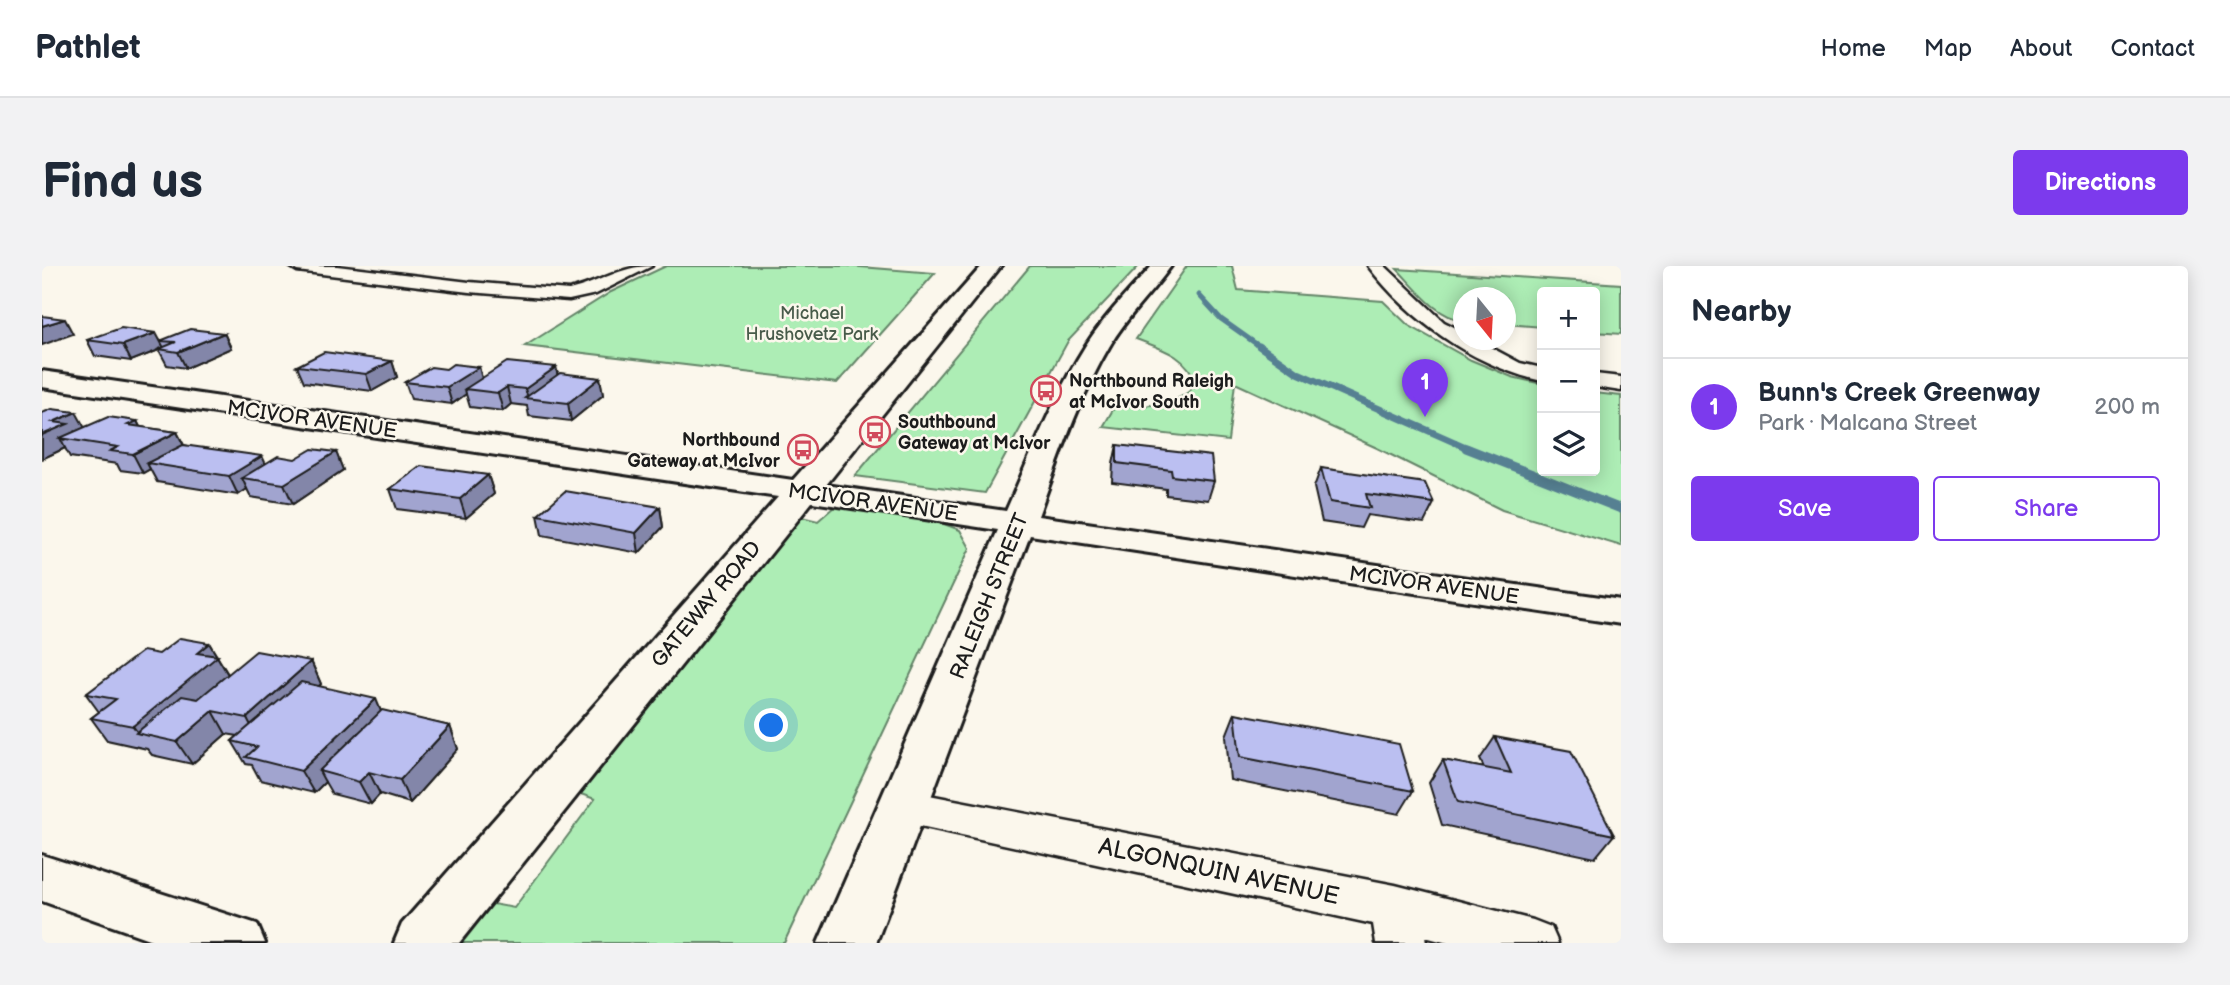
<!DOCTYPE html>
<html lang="en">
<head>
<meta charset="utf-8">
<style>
  body { margin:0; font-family:"Balsamiq Sans",sans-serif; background:#f2f2f3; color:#1f2937 }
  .controls { position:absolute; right:21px; top:21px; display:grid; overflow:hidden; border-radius:7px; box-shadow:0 4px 18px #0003 }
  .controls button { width:63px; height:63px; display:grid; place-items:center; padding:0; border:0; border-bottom:2px solid #e0e1e3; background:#fff; color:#1f2937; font:35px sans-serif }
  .compass { position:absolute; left:1411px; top:21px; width:63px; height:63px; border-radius:50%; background:#fff; box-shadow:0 4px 18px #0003; rotate:162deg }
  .you { position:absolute; left:730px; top:460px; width:24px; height:24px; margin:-18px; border:5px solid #fff; border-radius:50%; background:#1a73e8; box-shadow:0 0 0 10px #1a73e833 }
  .badge { display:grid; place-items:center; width:46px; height:46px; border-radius:50%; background:#7c3aed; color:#fff; font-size:23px; font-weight:700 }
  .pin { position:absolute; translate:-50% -58px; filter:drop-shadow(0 2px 4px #0008) }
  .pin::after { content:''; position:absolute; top:37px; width:24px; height:21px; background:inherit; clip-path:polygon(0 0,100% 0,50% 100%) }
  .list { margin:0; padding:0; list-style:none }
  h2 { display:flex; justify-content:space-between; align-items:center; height:91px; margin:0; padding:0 28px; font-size:30px }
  h2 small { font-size:23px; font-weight:400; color:#747a83 }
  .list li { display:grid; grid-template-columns:46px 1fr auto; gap:21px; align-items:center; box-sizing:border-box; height:98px; padding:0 28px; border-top:2px solid #e0e1e3 }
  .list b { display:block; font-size:26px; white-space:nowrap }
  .list p { margin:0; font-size:23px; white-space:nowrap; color:#747a83 }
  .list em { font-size:23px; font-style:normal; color:#747a83 }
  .actions { display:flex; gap:14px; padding:21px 28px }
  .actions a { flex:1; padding:16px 0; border:2px solid #7c3aed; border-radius:7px; text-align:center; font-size:24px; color:#7c3aed }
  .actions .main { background:#7c3aed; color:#fff }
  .icon { flex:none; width:38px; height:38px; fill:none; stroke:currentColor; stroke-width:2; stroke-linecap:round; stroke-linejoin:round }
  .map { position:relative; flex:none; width:1579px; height:677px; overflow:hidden; border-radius:7px }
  header { display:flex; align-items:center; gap:42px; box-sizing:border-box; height:98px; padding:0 35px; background:#fff; border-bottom:2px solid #e0e1e3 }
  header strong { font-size:33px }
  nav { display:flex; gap:38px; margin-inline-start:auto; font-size:24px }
  .intro { display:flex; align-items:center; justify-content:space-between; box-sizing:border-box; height:168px; padding:0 42px }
  h1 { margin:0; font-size:49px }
  .button { padding:18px 32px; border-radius:7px; background:#7c3aed; color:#fff; font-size:24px; font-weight:700 }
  main { display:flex; gap:42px; padding:0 42px }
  aside { flex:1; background:#fff; border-radius:7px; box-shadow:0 4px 18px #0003 }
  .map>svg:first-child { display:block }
  .green { fill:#adedb5; stroke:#648468; stroke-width:2 }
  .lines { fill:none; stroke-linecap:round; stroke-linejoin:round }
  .stream-far2 { stroke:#578092; stroke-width:5 }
  .stream-far1 { stroke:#578092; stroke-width:7 }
  .stream { stroke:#578092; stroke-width:9 }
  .street-casing { stroke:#1c1c1c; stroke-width:5 }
  .secondary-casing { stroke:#1c1c1c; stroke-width:6 }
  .street { fill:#fbf7ec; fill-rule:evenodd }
  .secondary { fill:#fbf7ec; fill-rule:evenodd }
  .wall { fill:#a1a4cf; stroke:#1c1c1c; stroke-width:2 }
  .shaded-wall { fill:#8386a9; stroke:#1c1c1c; stroke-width:2 }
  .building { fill:#bbbff1; stroke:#1c1c1c; stroke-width:2 }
  .labels { text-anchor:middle; stroke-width:5; stroke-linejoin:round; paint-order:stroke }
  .far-park-label { font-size:18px; fill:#485b4a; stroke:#fbf7ec }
  .far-poi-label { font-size:18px; font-weight:bold; fill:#1c1c1c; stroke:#fbf7ec; text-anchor:start }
  .street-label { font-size:21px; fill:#1c1c1c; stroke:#fbf7ec }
  .near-street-label { font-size:24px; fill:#1c1c1c; stroke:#fbf7ec }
</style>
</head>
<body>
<header>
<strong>Pathlet</strong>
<nav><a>Home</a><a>Map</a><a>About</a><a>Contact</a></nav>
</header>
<div class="intro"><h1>Find us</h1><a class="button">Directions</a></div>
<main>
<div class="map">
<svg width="1579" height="677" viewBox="0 0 1579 677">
  <rect width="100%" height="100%" fill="#fbf7ec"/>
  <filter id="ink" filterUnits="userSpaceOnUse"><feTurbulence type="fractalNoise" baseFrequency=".0143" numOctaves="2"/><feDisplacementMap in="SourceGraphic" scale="14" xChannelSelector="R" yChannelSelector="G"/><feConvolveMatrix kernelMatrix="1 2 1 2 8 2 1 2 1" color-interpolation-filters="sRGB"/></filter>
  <g filter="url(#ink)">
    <g class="green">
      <polygon points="624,0 806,0 893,7 795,117 483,80 569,26"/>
      <polygon points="988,0 1097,0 1026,75 943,227 813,210"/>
      <path d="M 1145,0 L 1190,0 L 1196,24 L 1341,35 L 1366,59 L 1429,94 L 1470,111 L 1500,118 L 1500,205 L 1553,205 L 1553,127 L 1579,130 L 1579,280 L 1460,244 L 1335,182 L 1193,117 L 1186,175 L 1061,161 L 1073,140 C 1100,140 1136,142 1154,118 C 1147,90 1118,82 1094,73 Z"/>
      <path d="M 1355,3 L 1579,18 L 1579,68 L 1553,66 L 1553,26 L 1500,26 L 1500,61 L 1464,58 L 1464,32 L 1422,32 L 1421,54 C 1395,52 1373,21 1355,3 Z"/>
      <polygon points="793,240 894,255 918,264 928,282 742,677 420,677 451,638 472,642 553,533 533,526 756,250 776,255"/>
    </g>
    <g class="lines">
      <polyline class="stream-far2" points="1157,29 1179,53 1220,82"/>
      <polyline class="stream-far1" points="1217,80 1256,107 1428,183"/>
      <polyline class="stream" points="1424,182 1579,243"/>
      <g class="street-casing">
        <g id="street">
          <path d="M 247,0 L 295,0 L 427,16 L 527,24 C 558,17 577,0 610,0 L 554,28 L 527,34 L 427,26 L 255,5 Z"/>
          <path d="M 1326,0 L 1343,0 L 1402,56 L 1422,66 L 1422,74 L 1435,74 L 1478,97 L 1500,102 L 1500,115 C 1432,100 1368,55 1326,0 Z"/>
          <polygon points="1553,108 1579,111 1579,125 1553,121"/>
          <polygon points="861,524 1353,619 1491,654 1509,661 1516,677 1406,677 1383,671 1384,677 1334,677 1331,658 846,553 839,541 846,529"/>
        </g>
      </g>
      <g class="secondary-casing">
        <g id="secondary">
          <path d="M 940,0 L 959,0 L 784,219 L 964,245 C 989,189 1011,131 1044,79 C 1063,50 1087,25 1110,0 L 1129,0 C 1109,28 1084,51 1067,81 C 1036,134 1017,193 996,250 L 1579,334 L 1579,358 L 988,269 L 834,677 L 776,677 L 956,264 L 770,236 L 417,677 L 352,677 L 360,658 L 736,231 L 0,121 L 0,105 L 751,214 Z"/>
          <polygon points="0,589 215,658 223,677 118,677 0,635"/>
        </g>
      </g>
      <use href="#street" class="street"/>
      <use href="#secondary" class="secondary"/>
    </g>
    <g class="wall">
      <polygon points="182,67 189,82 144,102 125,99 117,84 89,95 53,90 45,74 118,75"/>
      <polygon points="350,95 355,111 330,125 262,116 255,100"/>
      <polygon points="437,101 440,112 514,101 516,109 558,112 561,129 529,155 487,150 485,140 469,138 461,145 428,141 424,128 410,138 369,133 363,116 404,103"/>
      <polygon points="0,147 42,161 95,155 98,161 135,166 142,179 224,198 294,186 301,204 251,238 209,231 205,223 196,229 115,216 108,203 101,207 78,204 75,198 28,191 23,182 0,193"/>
      <polygon points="1075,179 1172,215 1166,234 1124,229 1124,223 1070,216 1071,198"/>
      <polygon points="1279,202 1392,237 1382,257 1325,249 1319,262 1280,256 1272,221"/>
      <polygon points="446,209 452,228 424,252 355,243 348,223"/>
      <polygon points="618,241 621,261 597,287 500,269 496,249"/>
      <polygon points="167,377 186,408 269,395 279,418 277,420 339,445 408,460 416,483 368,537 338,528 329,538 290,528 283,516 272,527 218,514 210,499 204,498 190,475 196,470 184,468 150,498 110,489 105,483 65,474 49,452 57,446 44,428 117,388"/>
      <polygon points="1193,447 1371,525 1357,548 1188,514 1184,470"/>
      <polygon points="1453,471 1572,569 1553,592 1400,559 1387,517 1401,494 1442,502 1438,493"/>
    </g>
    <g class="shaded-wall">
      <polygon points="23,53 31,68 0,79 0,60"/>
      <polygon points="114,67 122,82 89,95 81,79"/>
      <polygon points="182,67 189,82 144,102 136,86"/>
      <polygon points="350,95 355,111 330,125 324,108"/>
      <polygon points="437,101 441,117 423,123 424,128 410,138 405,121"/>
      <polygon points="514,101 517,118 486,132 483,123"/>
      <polygon points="558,112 561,129 529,155 526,137"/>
      <polygon points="465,121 469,138 461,145 456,127"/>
      <polygon points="34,146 44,164 22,174 18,172 23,182 0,193 0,169 11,156"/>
      <polygon points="95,155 104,173 86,159"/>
      <polygon points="135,166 144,184 105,197 108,203 101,207 91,188"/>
      <polygon points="294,186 301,204 251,238 242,218"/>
      <polygon points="220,190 229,209 200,212 205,223 196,229 187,210"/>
      <polygon points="446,209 452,228 424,252 418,233"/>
      <polygon points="618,241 621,261 597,287 594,267"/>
      <polygon points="167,377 188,412 119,472 96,467 91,460 155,387"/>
      <polygon points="269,395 279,418 217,475 205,452"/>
      <polygon points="334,433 343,455 277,505 283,516 272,527 259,505"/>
      <polygon points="171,445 184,468 150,498 135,476"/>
      <polygon points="408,460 416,483 368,537 358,514"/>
      <polygon points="327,506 338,528 329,538 317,516"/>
    </g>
    <g class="building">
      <polygon points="0,50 23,53 0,60"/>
      <polygon points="79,62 114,67 81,79 45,74"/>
      <polygon points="148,63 182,67 136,86 117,83 134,76 118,75"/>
      <polygon points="282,86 350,95 324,108 255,100"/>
      <polygon points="465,96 514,101 483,123 465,121 456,127 423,123"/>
      <polygon points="411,98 437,101 405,121 363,116 389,101 404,103"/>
      <polygon points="518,107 558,112 526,137 483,132"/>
      <polygon points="10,143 34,146 11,156 26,158 0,169 0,147"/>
      <polygon points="66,151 95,155 86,159 135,166 91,188 68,185 76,181 18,172"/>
      <polygon points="141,179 220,190 187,210 105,197"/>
      <polygon points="1075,179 1169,190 1172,215 1130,210 1129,204 1075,197"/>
      <polygon points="270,183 294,186 242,218 200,212 236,190 253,193"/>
      <polygon points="379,200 446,209 418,233 348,223"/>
      <polygon points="1279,202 1383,217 1392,237 1324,228 1328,242 1288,236"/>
      <polygon points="523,225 618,241 594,267 496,249"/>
      <polygon points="138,372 167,377 155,387 176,390 91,460 49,452 74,433 44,428 101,385 117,388"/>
      <polygon points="214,385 269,395 205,452 171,445 135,476 94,467 140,430 156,433"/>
      <polygon points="259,416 334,433 259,505 204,491 215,481 190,475"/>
      <polygon points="340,444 408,460 358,514 327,506 317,516 277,505"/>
      <polygon points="1193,447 1357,478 1371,525 1198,491"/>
      <polygon points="1453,471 1529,485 1572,569 1416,536 1401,494 1469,507"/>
    </g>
  </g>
  <defs>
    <g id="bus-ring" transform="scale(1.575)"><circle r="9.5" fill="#fbf7ec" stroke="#d1495b" stroke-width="1.5"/><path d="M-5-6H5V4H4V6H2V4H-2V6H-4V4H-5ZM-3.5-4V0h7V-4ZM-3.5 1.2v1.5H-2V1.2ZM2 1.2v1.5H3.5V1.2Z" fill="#d1495b"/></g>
  </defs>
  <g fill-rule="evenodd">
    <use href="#bus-ring" x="1004" y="125"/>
    <use href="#bus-ring" x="833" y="166"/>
    <use href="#bus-ring" x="761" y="184"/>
  </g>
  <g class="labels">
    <g class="far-park-label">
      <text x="770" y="53">Michael<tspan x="770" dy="21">Hrushovetz Park</tspan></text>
    </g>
    <g class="far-poi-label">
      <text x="1027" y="121">Northbound Raleigh<tspan x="1027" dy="21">at McIvor South</tspan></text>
      <text x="856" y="162">Southbound<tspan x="856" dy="21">Gateway at McIvor</tspan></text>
      <text x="738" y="180" text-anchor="end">Northbound<tspan x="738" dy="21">Gateway at McIvor</tspan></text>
    </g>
    <g class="street-label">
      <text transform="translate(270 153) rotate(8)" y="7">MCIVOR AVENUE</text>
      <text transform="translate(831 236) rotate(8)" y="7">MCIVOR AVENUE</text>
      <text transform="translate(1392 319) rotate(8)" y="7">MCIVOR AVENUE</text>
      <text transform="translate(947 330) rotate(-68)" y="7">RALEIGH STREET</text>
      <text transform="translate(664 338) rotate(-50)" y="7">GATEWAY ROAD</text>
    </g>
    <g class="near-street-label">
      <text transform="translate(1177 605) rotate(12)" y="8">ALGONQUIN AVENUE</text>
    </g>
  </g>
</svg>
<div class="controls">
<button>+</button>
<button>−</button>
<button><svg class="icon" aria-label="layers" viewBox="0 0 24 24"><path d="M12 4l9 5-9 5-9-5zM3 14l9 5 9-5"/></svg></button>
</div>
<svg class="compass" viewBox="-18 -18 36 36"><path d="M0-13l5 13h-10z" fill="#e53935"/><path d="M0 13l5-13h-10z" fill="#747a83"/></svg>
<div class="you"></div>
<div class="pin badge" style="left:1383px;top:151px">1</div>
</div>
<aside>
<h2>Nearby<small></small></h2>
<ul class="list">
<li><span class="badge">1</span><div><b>Bunn's Creek Greenway</b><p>Park · Malcana Street</p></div><em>200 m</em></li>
</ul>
<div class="actions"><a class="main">Save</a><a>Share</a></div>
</aside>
</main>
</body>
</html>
